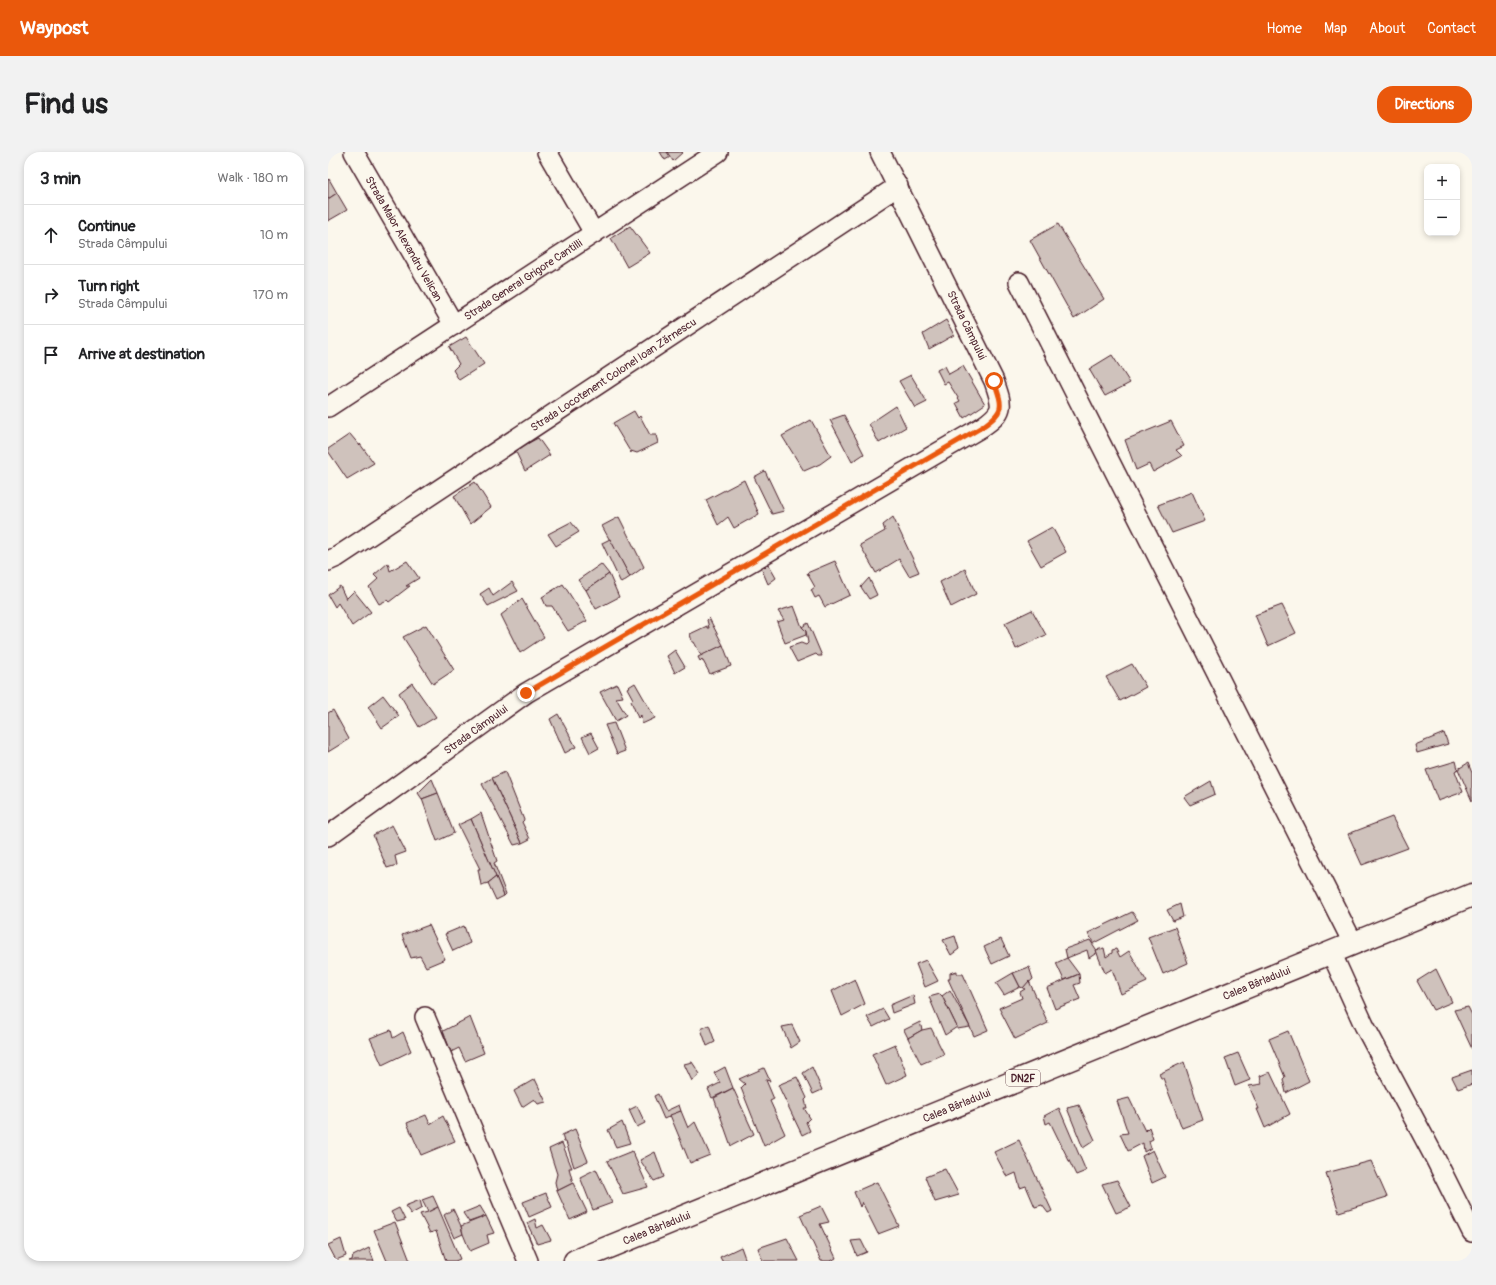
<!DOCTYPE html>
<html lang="en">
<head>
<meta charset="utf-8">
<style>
  body { margin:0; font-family:Pangolin,sans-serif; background:#f2f2f2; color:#202124 }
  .controls { position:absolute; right:12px; top:12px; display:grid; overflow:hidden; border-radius:8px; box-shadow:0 2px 6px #0003 }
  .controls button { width:36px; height:36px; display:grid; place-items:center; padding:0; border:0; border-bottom:1px solid #e0e0e0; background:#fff; color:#202124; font:20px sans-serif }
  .stop { position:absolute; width:12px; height:12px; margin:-9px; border:3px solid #ea580c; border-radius:50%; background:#fff }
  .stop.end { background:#ea580c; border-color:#fff; box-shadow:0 1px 4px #0008 }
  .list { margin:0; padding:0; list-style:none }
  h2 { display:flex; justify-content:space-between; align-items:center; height:52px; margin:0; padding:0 16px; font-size:17px }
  h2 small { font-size:13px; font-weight:400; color:#757577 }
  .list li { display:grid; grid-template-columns:26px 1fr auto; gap:12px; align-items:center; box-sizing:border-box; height:60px; padding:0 16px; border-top:1px solid #e0e0e0 }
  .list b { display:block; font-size:15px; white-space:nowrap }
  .list p { margin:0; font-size:13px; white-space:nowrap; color:#757577 }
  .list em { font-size:13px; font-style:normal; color:#757577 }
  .icon { flex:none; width:22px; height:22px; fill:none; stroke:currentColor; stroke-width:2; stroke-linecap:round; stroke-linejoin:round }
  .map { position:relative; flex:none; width:1144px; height:1109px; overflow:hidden; border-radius:16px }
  header { display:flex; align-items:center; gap:24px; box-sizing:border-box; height:56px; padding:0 20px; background:#ea580c; color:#fff }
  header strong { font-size:19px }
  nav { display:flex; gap:22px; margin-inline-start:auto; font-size:14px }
  .intro { display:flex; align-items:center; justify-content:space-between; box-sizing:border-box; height:96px; padding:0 24px }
  h1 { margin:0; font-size:28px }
  .button { padding:10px 18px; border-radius:16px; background:#ea580c; color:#fff; font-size:14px; font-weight:700 }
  main { display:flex; gap:24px; padding:0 24px }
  aside { flex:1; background:#fff; border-radius:16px; box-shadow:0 2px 6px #0003 }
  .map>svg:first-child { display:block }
  .building { fill:#cfc2bc; stroke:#4a1f2b }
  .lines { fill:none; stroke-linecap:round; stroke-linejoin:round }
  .minor-casing { stroke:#4a1f2b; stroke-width:22 }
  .primary-casing { stroke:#4a1f2b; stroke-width:25 }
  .minor { stroke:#fbf7ec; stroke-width:19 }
  .primary { stroke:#fbf7ec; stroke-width:22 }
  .route { stroke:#ea580c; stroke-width:5 }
  .labels { text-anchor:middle; stroke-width:3; stroke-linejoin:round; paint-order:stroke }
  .shield { fill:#fbf7ec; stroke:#7f6065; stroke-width:1 }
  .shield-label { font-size:10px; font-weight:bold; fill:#4a1f2b }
  .street-label { font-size:11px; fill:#4a1f2b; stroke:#fbf7ec }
</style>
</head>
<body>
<header>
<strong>Waypost</strong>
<nav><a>Home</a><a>Map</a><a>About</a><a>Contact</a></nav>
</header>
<div class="intro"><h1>Find us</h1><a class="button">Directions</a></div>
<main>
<aside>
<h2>3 min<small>Walk · 180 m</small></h2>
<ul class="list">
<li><svg class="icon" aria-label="ahead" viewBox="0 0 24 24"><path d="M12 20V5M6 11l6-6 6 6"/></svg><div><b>Continue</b><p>Strada Câmpului</p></div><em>10 m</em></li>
<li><svg class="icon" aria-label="right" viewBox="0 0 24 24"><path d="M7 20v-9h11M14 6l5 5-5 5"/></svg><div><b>Turn right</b><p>Strada Câmpului</p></div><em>170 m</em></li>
<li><svg class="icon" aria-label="arrive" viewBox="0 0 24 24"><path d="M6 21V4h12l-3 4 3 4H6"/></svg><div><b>Arrive at destination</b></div></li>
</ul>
</aside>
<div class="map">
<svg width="1144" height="1109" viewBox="0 0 1144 1109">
  <rect width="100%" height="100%" fill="#fbf7ec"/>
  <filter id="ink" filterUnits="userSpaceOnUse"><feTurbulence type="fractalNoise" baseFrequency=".025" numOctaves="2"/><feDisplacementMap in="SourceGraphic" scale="8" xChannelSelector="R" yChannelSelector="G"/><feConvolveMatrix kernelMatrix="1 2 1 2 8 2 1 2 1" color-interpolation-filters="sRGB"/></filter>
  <g filter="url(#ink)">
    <g class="building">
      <polygon points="332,0 351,0 337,8"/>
      <polygon points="339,0 355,0 345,9"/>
      <polygon points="1,27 9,41 0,47 0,28"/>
      <polygon points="9,41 19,58 0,69 0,47"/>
      <polygon points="730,72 776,147 746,167 702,88"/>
      <polygon points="302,74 322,101 299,115 283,86"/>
      <polygon points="618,168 626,183 601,197 595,182"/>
      <polygon points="138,185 156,212 131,228 125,218 131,212 121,195"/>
      <polygon points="784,203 802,231 777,244 761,217"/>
      <polygon points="617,214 621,222 635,214 657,252 636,266 628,251 632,249 620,230 616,232 609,218"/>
      <polygon points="583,223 599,250 587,256 571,229"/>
      <polygon points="568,254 578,275 551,291 541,272"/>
      <polygon points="306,259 310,266 312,264 322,283 328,283 330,291 309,301 303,299 303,301 285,271"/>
      <polygon points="516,263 536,302 524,310 502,268"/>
      <polygon points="483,268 503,304 492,312 476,319 454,284"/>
      <polygon points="843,269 856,294 848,298 854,304 825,320 821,312 808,318 797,288"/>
      <polygon points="22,282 32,294 32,292 46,311 19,327 0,299 0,297"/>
      <polygon points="210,286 222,303 197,319 187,298"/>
      <polygon points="437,319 456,359 444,362 426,325"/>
      <polygon points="416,328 431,362 406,376 400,365 390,373 378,348"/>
      <polygon points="147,330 163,355 142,372 126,344"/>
      <polygon points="864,340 877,369 844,381 830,353"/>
      <polygon points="291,365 316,415 302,425 274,374"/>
      <polygon points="565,365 591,420 581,424 571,407 548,421 532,393 557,379 555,373"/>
      <polygon points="243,370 251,380 228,394 220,382"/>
      <polygon points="724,375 738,400 713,414 699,389"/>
      <polygon points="282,387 302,425 293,431 274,391"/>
      <polygon points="79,409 91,426 78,434 82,434 61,450 59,448 51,452 41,435 50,427 46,423 60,411 62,419"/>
      <polygon points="507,409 522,443 497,455 491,444 487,446 483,438 487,435 479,421"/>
      <polygon points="273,412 281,422 258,438 250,428"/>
      <polygon points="440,412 448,426 440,432 434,418"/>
      <polygon points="637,417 648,442 623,455 612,430"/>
      <polygon points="281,422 291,445 268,457 258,438"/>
      <polygon points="541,426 549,443 541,447 533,435"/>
      <polygon points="184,430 190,439 160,454 152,442 161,436 165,444"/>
      <polygon points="235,432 259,469 240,479 224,454 218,454 214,445"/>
      <polygon points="12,434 18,447 26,439 43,460 24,474 10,451 7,455 0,443"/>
      <polygon points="194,447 216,485 192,501 173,463"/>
      <polygon points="954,453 968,481 940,494 927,463"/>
      <polygon points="466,454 474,475 478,479 478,483 457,491 449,470 456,468 450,459"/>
      <polygon points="704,458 718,483 688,497 677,471"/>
      <polygon points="381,466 395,493 374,505 366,490 364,490 362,482 379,474 379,476 381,476 379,468"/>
      <polygon points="480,471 494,504 490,504 488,502 469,510 461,495 473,491 478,493 480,491 478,479 474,475"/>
      <polygon points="98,473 126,518 105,532 75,485"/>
      <polygon points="395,493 403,514 382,522 374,507 372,509 370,505"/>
      <polygon points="347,498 357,515 347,521 339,504"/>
      <polygon points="804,512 818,535 792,549 778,525"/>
      <polygon points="84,531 108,565 91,575 71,541"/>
      <polygon points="307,531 327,566 314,572 313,563 310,566 303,549 305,547 299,536"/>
      <polygon points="289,532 295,545 288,546 298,563 288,569 272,540"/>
      <polygon points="55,543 71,564 54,576 40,555"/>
      <polygon points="5,558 21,587 0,600 0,561"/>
      <polygon points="230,562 248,595 237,601 222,567"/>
      <polygon points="286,571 297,599 289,602 277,573"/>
      <polygon points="263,581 271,596 262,601 254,585"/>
      <polygon points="1116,581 1120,592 1089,601 1087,593"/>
      <polygon points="1128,609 1130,617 1127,619 1135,640 1110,649 1098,618"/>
      <polygon points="1140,611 1144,621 1144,649 1130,617"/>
      <polygon points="177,620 196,668 194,670 202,687 194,691 164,626"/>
      <polygon points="164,626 194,691 186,693 154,632"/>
      <polygon points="104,627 110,641 94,647 90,641"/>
      <polygon points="883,629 887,642 862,653 856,645"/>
      <polygon points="110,641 126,681 109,689 94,647"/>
      <polygon points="153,661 169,709 166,711 178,742 176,744 143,667"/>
      <polygon points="1064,665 1080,696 1034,713 1020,682"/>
      <polygon points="143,667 168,725 160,731 153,733 150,717 152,717 130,673"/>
      <polygon points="64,673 78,700 67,704 69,713 59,716 45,683"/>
      <polygon points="168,725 176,744 168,748 160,731"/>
      <polygon points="852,752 855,765 845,769 839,758"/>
      <polygon points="804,760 810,768 764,792 764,788 760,781"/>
      <polygon points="101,773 117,807 98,815 92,804 83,806 74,783"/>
      <polygon points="136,774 142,791 125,799 117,782"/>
      <polygon points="847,775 860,811 835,822 820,785"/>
      <polygon points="627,784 631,797 623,803 615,788"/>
      <polygon points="673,787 681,804 664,812 656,795"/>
      <polygon points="762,788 770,800 761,806 759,798 739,806 737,797"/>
      <polygon points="776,796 778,805 784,801 784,798 788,797 792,805 801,799 819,830 793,842 784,817 777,821 770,804 768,798"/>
      <polygon points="739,806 751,822 736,828 728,811"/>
      <polygon points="598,808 610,829 597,835 588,812"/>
      <polygon points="701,815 705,827 695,836 692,835 685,821"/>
      <polygon points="1108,817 1124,850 1105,858 1089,829"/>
      <polygon points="629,819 629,822 635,822 660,878 646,884 620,827 622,827 622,821"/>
      <polygon points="685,821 692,835 676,843 668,831"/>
      <polygon points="751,822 752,831 746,833 752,847 727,857 719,836"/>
      <polygon points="527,827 537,852 514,864 504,839"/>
      <polygon points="701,829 720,871 687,887 671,856 694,846 692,840 697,837 695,836"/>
      <polygon points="622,838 642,875 629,877 629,875 614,844"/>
      <polygon points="612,842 614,844 629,875 617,883 601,845"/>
      <polygon points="585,843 587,852 564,861 562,853"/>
      <polygon points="1140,855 1144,863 1144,897 1126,858"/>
      <polygon points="555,857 561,867 545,875 539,865"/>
      <polygon points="142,865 156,901 137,909 131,896 123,900 115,879"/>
      <polygon points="592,870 594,878 580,886 576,878"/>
      <polygon points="381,873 387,890 379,894 373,877"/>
      <polygon points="464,873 472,890 463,896 454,875"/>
      <polygon points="603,876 616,902 593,912 580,886 594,878"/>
      <polygon points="63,878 65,886 75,880 83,899 54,913 42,886"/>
      <polygon points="960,879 981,929 958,941 955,927 957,925 941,887"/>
      <polygon points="567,892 579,923 558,933 544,902"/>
      <polygon points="910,901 922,928 907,934 897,906"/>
      <polygon points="364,910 372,922 364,929 356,912"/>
      <polygon points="856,910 875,968 854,976 835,926 833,926 831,922"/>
      <polygon points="397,915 405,936 384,946 380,937 392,931 386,921"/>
      <polygon points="484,915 494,938 485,942 475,921"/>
      <polygon points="436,916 442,929 438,928 446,947 442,949 457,982 436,994 413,936 417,932 411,927"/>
      <polygon points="1144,918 1144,932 1130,937 1124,925"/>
      <polygon points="942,920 962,962 937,976 929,957 931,957 921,934 934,932 932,924"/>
      <polygon points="469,925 479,946 477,948 479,956 476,956 482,966 478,970 482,979 474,983 450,933"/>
      <polygon points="207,927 218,950 210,952 206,947 194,955 186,939"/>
      <polygon points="405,936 426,982 403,994 386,946"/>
      <polygon points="330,942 338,959 351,953 353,959 336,967 326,944"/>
      <polygon points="801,946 817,979 821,975 825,987 821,989 823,996 816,1000 815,991 800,999 792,982 800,981 789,949"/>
      <polygon points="751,953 767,988 755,996 739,956"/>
      <polygon points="309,954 317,971 309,975 301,958"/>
      <polygon points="731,956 758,1019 748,1023 722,970 718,972 716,964"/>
      <polygon points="353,959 360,976 367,970 382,1003 362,1011 342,963"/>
      <polygon points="98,963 102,972 115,964 127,989 93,1003 79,971"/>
      <polygon points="294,970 302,991 288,995 280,978"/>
      <polygon points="247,977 260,1009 246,1015 238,990 236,990 234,983"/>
      <polygon points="691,988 724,1059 720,1061 714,1053 707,1055 698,1034 692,1036 688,1021 679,1025 666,1000"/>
      <polygon points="234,991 244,1016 241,1016 245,1031 229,1039 227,1030 229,1022 221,997"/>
      <polygon points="825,998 837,1025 824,1031 814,1004"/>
      <polygon points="304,999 320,1035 295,1042 279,1009"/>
      <polygon points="327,1000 336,1025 326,1029 312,1008"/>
      <polygon points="1043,1009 1059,1045 1011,1060 998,1021"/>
      <polygon points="268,1017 284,1051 265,1058 252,1025"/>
      <polygon points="617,1017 631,1043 607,1050 597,1025"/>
      <polygon points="789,1028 803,1055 788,1061 774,1032"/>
      <polygon points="549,1030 571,1074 550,1082 534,1050 532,1055 526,1040"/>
      <polygon points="245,1031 259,1060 242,1068 229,1039"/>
      <polygon points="218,1041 224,1055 201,1065 195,1050"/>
      <polygon points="105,1044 110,1055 100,1060 94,1048"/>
      <polygon points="92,1048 94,1056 83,1062 77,1054"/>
      <polygon points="152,1054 158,1064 141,1070 135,1061"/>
      <polygon points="493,1054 501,1070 492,1072 508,1106 503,1109 493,1109 472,1063"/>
      <polygon points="110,1055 132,1107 127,1109 118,1109 108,1079 102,1081 92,1062 100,1060"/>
      <polygon points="71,1056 77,1068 69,1070 63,1060"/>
      <polygon points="125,1057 133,1074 135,1082 126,1086 116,1063"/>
      <polygon points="158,1064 166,1081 159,1083 161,1091 142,1099 135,1082 133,1074"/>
      <polygon points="207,1067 209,1076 215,1073 223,1088 209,1092 199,1071"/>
      <polygon points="67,1070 82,1109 59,1109 46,1078"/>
      <polygon points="459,1086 471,1109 435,1109 430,1096"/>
      <polygon points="13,1087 18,1104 8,1108 0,1093"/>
      <polygon points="533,1088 539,1100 529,1104 523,1089"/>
      <polygon points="413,1095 418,1109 394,1109 392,1105"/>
      <polygon points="41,1096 46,1109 21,1109 24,1108 25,1104"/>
    </g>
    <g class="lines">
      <g class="minor-casing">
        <g id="minor">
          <path id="s1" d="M 26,0 L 126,173"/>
          <polyline points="219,0 266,81"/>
          <polyline points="691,130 1025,791"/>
          <path id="s2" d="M 0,255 L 390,0"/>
          <path id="s3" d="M 0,409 L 9,405 L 570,34"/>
          <path id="s4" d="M 0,684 L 198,541 L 654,275 C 677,259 675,255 666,229 L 552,0"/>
          <polyline points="1003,800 1036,873 1107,1006 1144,1080"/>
          <polyline points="97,865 200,1109"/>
        </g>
      </g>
      <g class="primary-casing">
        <g id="primary">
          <path id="s5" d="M 247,1109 L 1144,743"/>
        </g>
      </g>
      <use href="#minor" class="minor"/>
      <use href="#primary" class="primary"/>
    </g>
  </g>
  <g class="lines" filter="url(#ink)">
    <path class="route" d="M 198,541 L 654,275 C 677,259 675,255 666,229"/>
  </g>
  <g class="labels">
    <rect class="shield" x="678" y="918" width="34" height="16" rx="3"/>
    <g class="shield-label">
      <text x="695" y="930">DN2F</text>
    </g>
    <g class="street-label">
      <text dy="4" stroke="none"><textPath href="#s1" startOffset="100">Strada Maior Alexandru Velican</textPath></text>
      <text dy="4" stroke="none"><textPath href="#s2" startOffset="233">Strada General Grigore Cantilli</textPath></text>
      <text transform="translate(639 173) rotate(64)" y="4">Strada Câmpului</text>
      <text dy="4" stroke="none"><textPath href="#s3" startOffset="341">Strada Locotenent Colonel Ioan Zărnescu</textPath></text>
      <text dy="4" stroke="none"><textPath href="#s4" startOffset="182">Strada Câmpului</textPath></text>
      <text dy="4" stroke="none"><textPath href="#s5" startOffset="736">Calea Bârladului</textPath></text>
      <text dy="4" stroke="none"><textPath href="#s5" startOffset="412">Calea Bârladului</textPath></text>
      <text dy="4" stroke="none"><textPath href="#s5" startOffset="88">Calea Bârladului</textPath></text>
    </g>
  </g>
</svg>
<div class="controls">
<button>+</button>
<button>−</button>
</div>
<div class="stop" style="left:666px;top:229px"></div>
<div class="stop end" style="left:198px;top:541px"></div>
</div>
</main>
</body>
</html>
